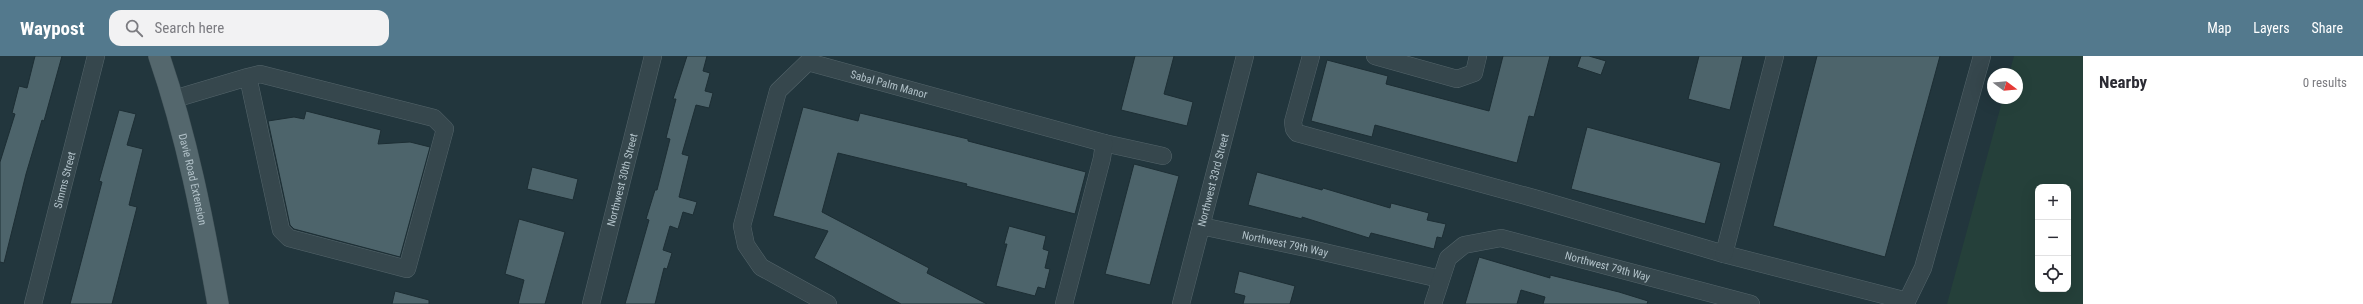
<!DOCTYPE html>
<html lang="en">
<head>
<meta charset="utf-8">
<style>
  body { margin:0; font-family:"Roboto Condensed",sans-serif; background:#f2f2f3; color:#2b2b33 }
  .controls { position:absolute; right:12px; bottom:12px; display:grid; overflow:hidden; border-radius:8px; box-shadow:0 4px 16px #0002 }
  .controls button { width:36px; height:36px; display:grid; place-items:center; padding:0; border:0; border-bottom:1px solid #e1e1e2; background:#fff; color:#2b2b33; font:20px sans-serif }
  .compass { position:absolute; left:1987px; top:12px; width:36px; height:36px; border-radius:50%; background:#fff; box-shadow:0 4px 16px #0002; rotate:106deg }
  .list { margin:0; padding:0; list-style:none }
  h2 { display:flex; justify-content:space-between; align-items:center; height:52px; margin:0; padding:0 16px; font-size:17px }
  h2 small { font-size:13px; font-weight:400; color:#7c7c81 }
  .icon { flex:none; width:22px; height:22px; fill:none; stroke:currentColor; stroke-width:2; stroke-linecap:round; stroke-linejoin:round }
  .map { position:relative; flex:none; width:2083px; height:248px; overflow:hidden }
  header { display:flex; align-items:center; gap:24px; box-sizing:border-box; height:56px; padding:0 20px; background:#53798d; color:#fff }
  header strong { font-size:19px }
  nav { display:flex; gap:22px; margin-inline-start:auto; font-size:14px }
  .search { width:280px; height:36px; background:#f2f2f3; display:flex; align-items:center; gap:10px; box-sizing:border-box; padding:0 14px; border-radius:12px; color:#7c7c81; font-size:15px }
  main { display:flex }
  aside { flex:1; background:#fff }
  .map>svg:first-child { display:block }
  .green { fill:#25403a; fill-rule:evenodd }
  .building { fill:#4d646b; stroke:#1d2e34 }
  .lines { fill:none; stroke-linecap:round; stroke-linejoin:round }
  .minor-casing { stroke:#54656b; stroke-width:18 }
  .major-casing { stroke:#425359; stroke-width:22 }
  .minor { stroke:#36474d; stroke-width:17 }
  .major { stroke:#54676d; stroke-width:21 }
  .labels { text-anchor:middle; stroke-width:3.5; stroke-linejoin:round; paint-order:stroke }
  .street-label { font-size:11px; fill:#b2c2c9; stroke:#1b2c32 }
</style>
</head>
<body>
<header>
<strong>Waypost</strong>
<div class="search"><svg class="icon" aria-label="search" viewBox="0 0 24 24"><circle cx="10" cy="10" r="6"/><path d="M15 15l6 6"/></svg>Search here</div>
<nav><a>Map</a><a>Layers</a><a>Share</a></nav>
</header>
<main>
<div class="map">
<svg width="2083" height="248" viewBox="0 0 2083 248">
  <rect width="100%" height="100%" fill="#22363d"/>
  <path class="green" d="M 2014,0 L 2083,0 L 2083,248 L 1947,248 L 2003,42 L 2017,42 L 2017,18 L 2009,18 ZM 2038,131 L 2068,131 L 2068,233 L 2038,233 Z"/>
  <g class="building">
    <polygon points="35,0 62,0 44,65 42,64 26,118 4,207 0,206 0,106 15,58 12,57 19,30 27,32"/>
    <polygon points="687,0 707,0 703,15 710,17 705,35 713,37 709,52 696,49 682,98 689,100 679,141 697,146 693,159 683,156 678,173 670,170 663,194 672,197 667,213 664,212 655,248 625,248 649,164 646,163 655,134 657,134 670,83 666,82 676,43 673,43"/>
    <polygon points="1135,0 1174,0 1164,38 1193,46 1187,70 1121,54"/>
    <polygon points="1503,0 1550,0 1534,61 1529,60 1517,107 1375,69 1372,81 1311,65 1327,4 1388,20 1386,28 1489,55"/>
    <polygon points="1581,0 1589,0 1606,5 1601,19 1577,11"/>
    <polygon points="1699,0 1743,0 1730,54 1688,43"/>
    <polygon points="1817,0 1940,0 1885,201 1773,170"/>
    <polygon points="803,51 858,65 860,57 968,83 968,85 1086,116 1075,158 966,130 967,128 838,97 822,156 929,212 927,217 987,248 901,248 814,202 828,175 773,160"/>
    <polygon points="119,54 136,58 127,89 143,93 129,149 137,151 112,248 70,248 102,126 99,125"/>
    <polygon points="306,55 381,74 378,88 410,86 430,91 400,201 294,173 290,169 268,65 294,61 304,63"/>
    <polygon points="1587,71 1721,107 1705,168 1571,133"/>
    <polygon points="1134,108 1179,120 1150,229 1105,218"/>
    <polygon points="532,111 578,123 573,144 527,133"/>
    <polygon points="1257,116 1322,134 1323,132 1390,152 1391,147 1429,157 1427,164 1446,168 1442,182 1437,181 1434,193 1371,177 1369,182 1302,161 1302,163 1248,149"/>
    <polygon points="519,163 565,176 545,248 518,248 524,224 505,218"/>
    <polygon points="1009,170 1046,180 1043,193 1049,195 1045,212 1050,213 1045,233 1038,231 1035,240 996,230 1007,188 1004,188"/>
    <polygon points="1479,201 1550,222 1550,219 1619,236 1648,245 1647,248 1543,248 1545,241 1521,234 1517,248 1465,248"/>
    <polygon points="1239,215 1295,230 1290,248 1243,248 1245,240 1234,237"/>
    <polygon points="395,235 429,244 429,248 392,248"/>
  </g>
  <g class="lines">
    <g class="minor-casing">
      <g id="minor">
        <polyline points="1311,0 1293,66 1294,73 1297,77 1537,143 1724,198 1907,245 1923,212 1982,0"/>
        <polyline points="1375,0 1457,23 1474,17 1478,0"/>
        <polyline points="174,43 248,21 260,18 434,62 445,73 407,213 289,182 281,174 248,21"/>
        <polyline points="1104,87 1163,100"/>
        <path id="s1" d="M 1201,170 L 1311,193 L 1440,223"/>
        <polyline points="1724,198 1775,0"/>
        <path id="s2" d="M 33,248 L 96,0"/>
        <path id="s3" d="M 591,248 L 653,0"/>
        <path id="s4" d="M 828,248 L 761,211 L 746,189 L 742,170 L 778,35 L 808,6 L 1104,87 L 1102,102 L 1064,248"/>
        <path id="s5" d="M 1181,248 L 1245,0"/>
        <path id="s6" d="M 1433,248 L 1448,202 L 1464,189 L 1501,182 L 1751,248"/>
      </g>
    </g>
    <g class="major-casing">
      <g id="major">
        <path id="s7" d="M 159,0 C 187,81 203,164 218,248"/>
      </g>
    </g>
    <use href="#minor" class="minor"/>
    <use href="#major" class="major"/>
  </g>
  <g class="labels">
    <g class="street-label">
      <text dy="4" stroke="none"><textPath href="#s4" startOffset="388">Sabal Palm Manor</textPath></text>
      <text dy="4" stroke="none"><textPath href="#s7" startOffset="128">Davie Road Extension</textPath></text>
      <text dy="4" stroke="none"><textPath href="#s2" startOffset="128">Simms Street</textPath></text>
      <text dy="4" stroke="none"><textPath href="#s3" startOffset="128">Northwest 30th Street</textPath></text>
      <text dy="4" stroke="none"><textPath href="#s5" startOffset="128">Northwest 33rd Street</textPath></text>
      <text dy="4" stroke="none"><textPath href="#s1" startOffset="86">Northwest 79th Way</textPath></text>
      <text dy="4" stroke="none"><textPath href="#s6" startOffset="217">Northwest 79th Way</textPath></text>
    </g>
  </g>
</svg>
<div class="controls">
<button>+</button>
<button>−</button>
<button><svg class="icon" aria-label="locate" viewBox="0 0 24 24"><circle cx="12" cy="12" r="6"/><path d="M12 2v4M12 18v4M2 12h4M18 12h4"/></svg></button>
</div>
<svg class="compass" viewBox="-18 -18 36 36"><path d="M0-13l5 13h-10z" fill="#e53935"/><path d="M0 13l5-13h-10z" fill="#7c7c81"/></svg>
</div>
<aside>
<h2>Nearby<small>0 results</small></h2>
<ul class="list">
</ul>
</aside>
</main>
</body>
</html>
